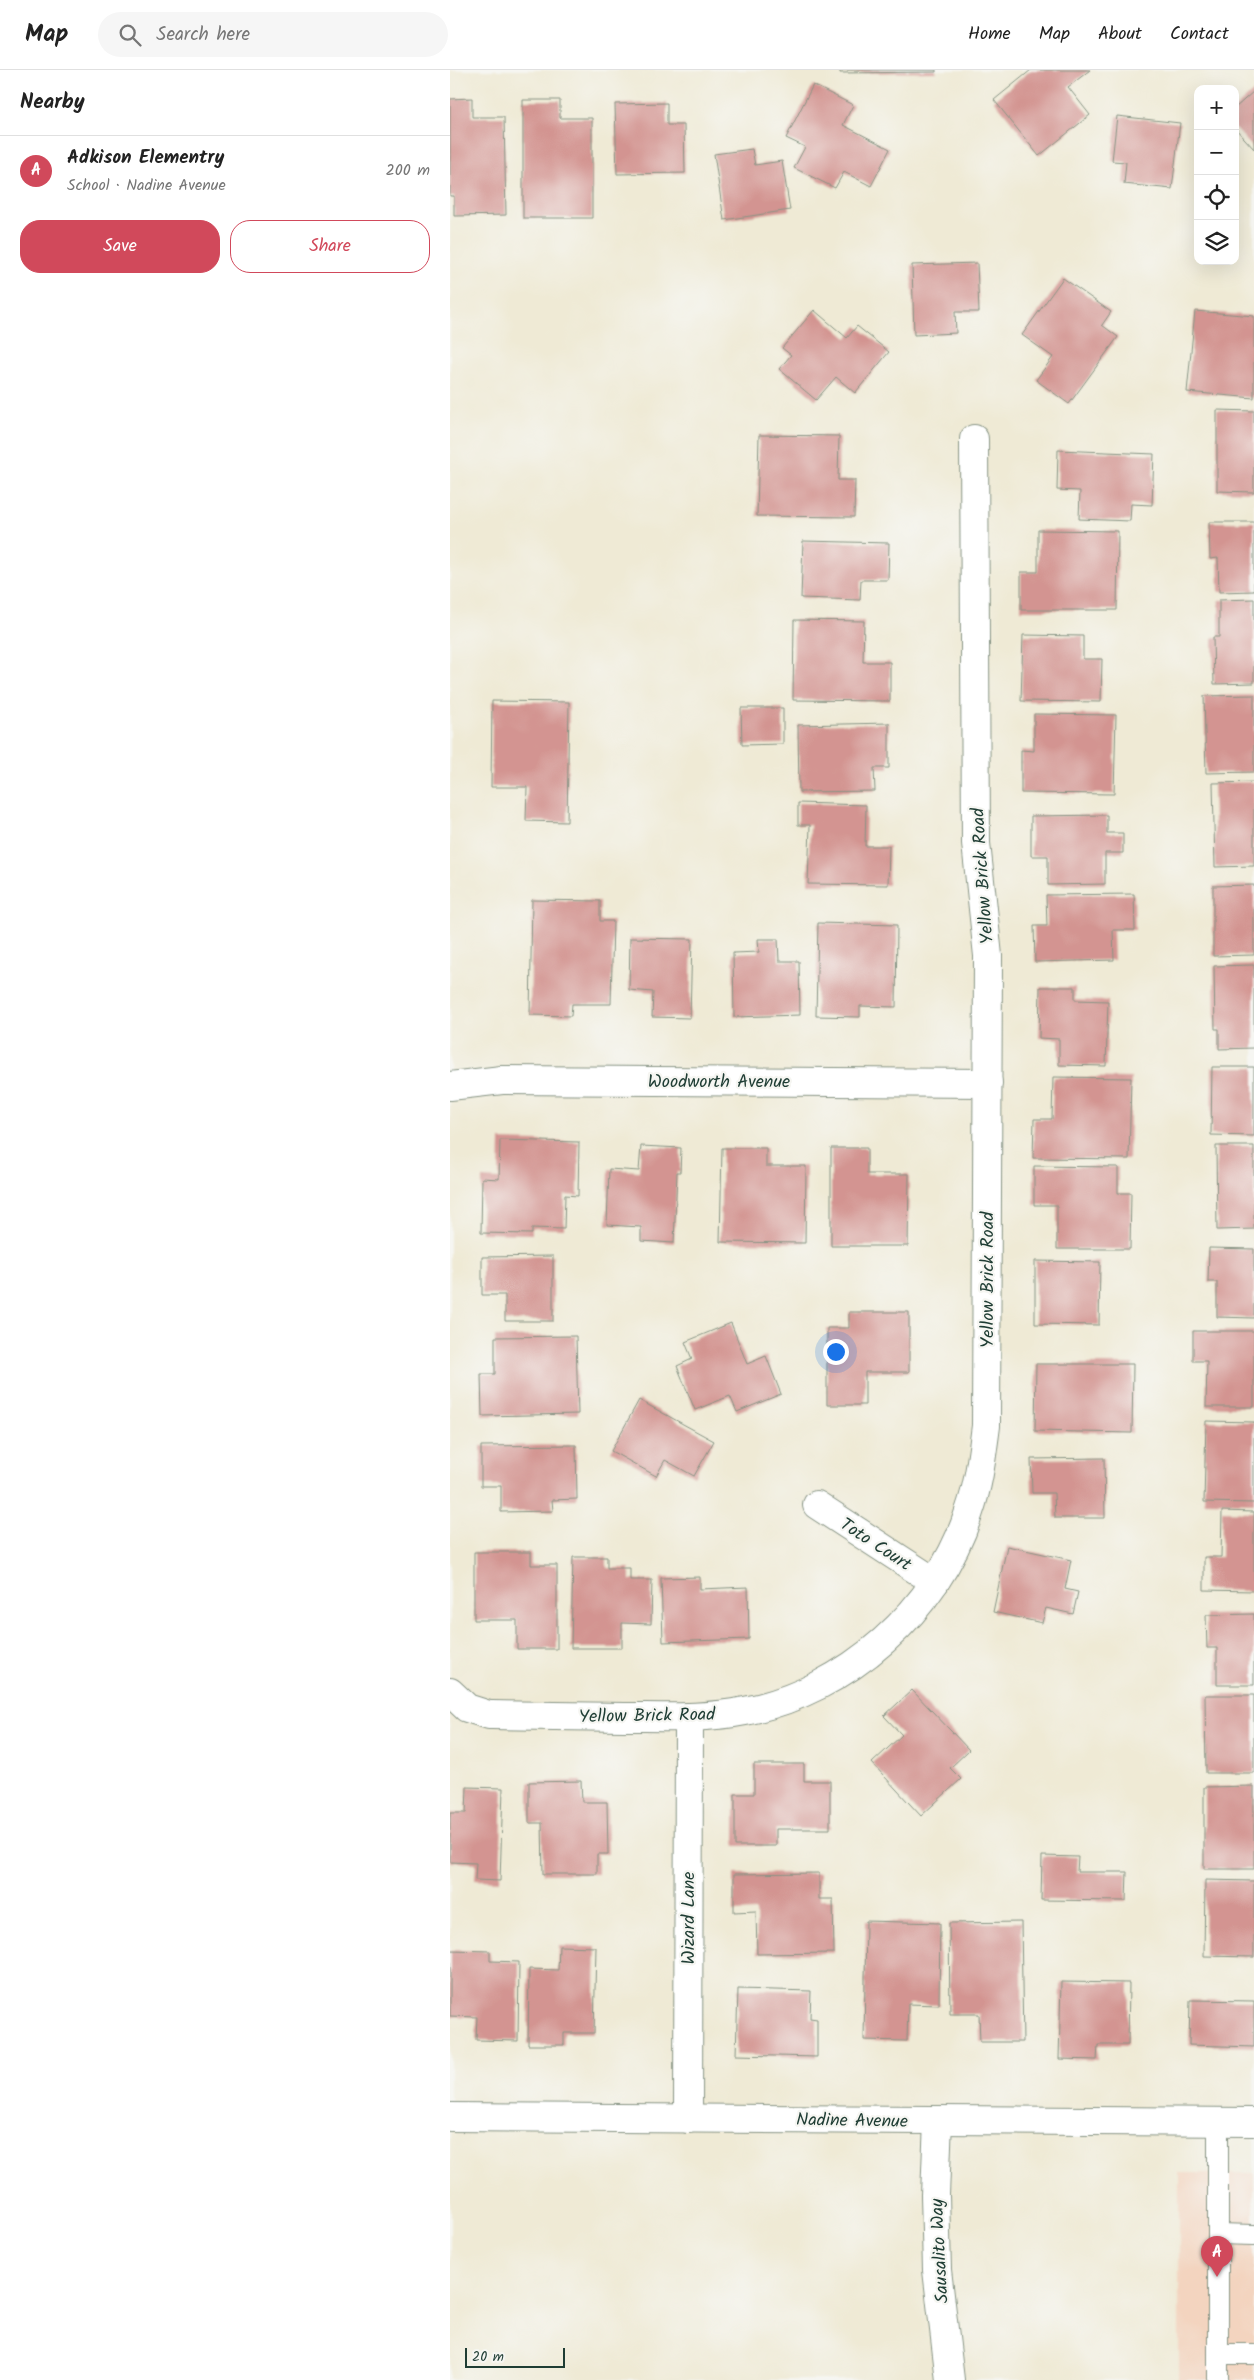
<!DOCTYPE html>
<html lang="en">
<head>
<meta charset="utf-8">
<style>
  body { margin:0; font-family:Kalam,sans-serif; background:#f6f6f6; color:#222 }
  .controls { position:absolute; right:15px; top:15px; display:grid; overflow:hidden; border-radius:10px; box-shadow:0 5px 20px #0002 }
  .controls button { width:45px; height:45px; display:grid; place-items:center; padding:0; border:0; border-bottom:1px solid #e0e0e0; background:#fff; color:#222; font:25px sans-serif }
  .scale { position:absolute; left:15px; bottom:12px; width:100px; box-sizing:border-box; padding-left:5px; border:2px solid #1f3d34; border-top:0; font-size:14px; line-height:18px; white-space:nowrap; color:#1f3d34; -webkit-text-stroke:4px #f6f6f2; paint-order:stroke }
  .you { position:absolute; left:385px; top:1281px; width:18px; height:18px; margin:-12px; border:4px solid #fff; border-radius:50%; background:#1a73e8; box-shadow:0 0 0 8px #1a73e833 }
  .badge { display:grid; place-items:center; width:32px; height:32px; border-radius:50%; background:#d1495b; color:#fff; font-size:16px; font-weight:700 }
  .pin { position:absolute; translate:-50% -41px; filter:drop-shadow(0 1px 2px #0008) }
  .pin::after { content:''; position:absolute; top:26px; width:18px; height:15px; background:inherit; clip-path:polygon(0 0,100% 0,50% 100%) }
  .list { margin:0; padding:0; list-style:none }
  h2 { display:flex; justify-content:space-between; align-items:center; height:65px; margin:0; padding:0 20px; font-size:21px }
  h2 small { font-size:16px; font-weight:400; color:#767676 }
  .list li { display:grid; grid-template-columns:32px 1fr auto; gap:15px; align-items:center; box-sizing:border-box; height:70px; padding:0 20px; border-top:1px solid #e0e0e0 }
  .list b { display:block; font-size:19px; white-space:nowrap }
  .list p { margin:0; font-size:16px; white-space:nowrap; color:#767676 }
  .list em { font-size:16px; font-style:normal; color:#767676 }
  .actions { display:flex; gap:10px; padding:15px 20px }
  .actions a { flex:1; padding:11px 0; border:1px solid #d1495b; border-radius:20px; text-align:center; font-size:18px; color:#d1495b }
  .actions .main { background:#d1495b; color:#fff }
  .icon { flex:none; width:28px; height:28px; fill:none; stroke:currentColor; stroke-width:2; stroke-linecap:round; stroke-linejoin:round }
  .map { position:relative; flex:none; width:804px; height:2310px; overflow:hidden }
  header { display:flex; align-items:center; gap:30px; box-sizing:border-box; height:70px; padding:0 25px; background:#fff; border-bottom:1px solid #e0e0e0 }
  header strong { font-size:24px }
  nav { display:flex; gap:28px; margin-inline-start:auto; font-size:18px }
  .search { width:350px; height:45px; background:#f6f6f6; display:flex; align-items:center; gap:12px; box-sizing:border-box; padding:0 18px; border-radius:28px; color:#767676; font-size:19px }
  main { display:flex }
  aside { flex:1; background:#fff }
  .map>svg:first-child { display:block }
  .built { fill:#f3d4bf }
  .building { fill:#d39491 }
  .lines { fill:none; stroke-linecap:round; stroke-linejoin:round }
  .lane-casing { stroke:#879484; stroke-width:22 }
  .street-casing { stroke:#879484; stroke-width:30 }
  .lane { stroke:#fff; stroke-width:20 }
  .street { stroke:#fff; stroke-width:28 }
  .labels { text-anchor:middle; stroke-width:4.5; stroke-linejoin:round; paint-order:stroke }
  .street-label { font-size:18px; fill:#1f3d34; stroke:#f6f6f2 }
</style>
</head>
<body>
<header>
<strong>Map</strong>
<div class="search"><svg class="icon" aria-label="search" viewBox="0 0 24 24"><circle cx="10" cy="10" r="6"/><path d="M15 15l6 6"/></svg>Search here</div>
<nav><a>Home</a><a>Map</a><a>About</a><a>Contact</a></nav>
</header>
<main>
<aside>
<h2>Nearby<small></small></h2>
<ul class="list">
<li><span class="badge">A</span><div><b>Adkison Elementry</b><p>School · Nadine Avenue</p></div><em>200 m</em></li>
</ul>
<div class="actions"><a class="main">Save</a><a>Share</a></div>
</aside>
<div class="map">
<svg width="804" height="2310" viewBox="0 0 804 2310">
  <rect width="100%" height="100%" fill="#f6f6f2"/>
  <filter id="ink" filterUnits="userSpaceOnUse"><feTurbulence type="fractalNoise" baseFrequency=".02" numOctaves="2"/><feDisplacementMap in="SourceGraphic" scale="10" xChannelSelector="R" yChannelSelector="G"/><feConvolveMatrix kernelMatrix="1 2 1 2 8 2 1 2 1" color-interpolation-filters="sRGB"/></filter>
  <filter id="wash" filterUnits="userSpaceOnUse"><feTurbulence type="fractalNoise" baseFrequency=".0096" numOctaves="4" result="noise"/><feDisplacementMap in="SourceGraphic" scale="20" xChannelSelector="R" yChannelSelector="G"/><feGaussianBlur stdDeviation="1.12" result="paint"/><feColorMatrix in="noise" values="0 0 0 0 0 0 0 0 0 0 0 0 0 0 0 0 0 1.4 0 .05"/><feComposite in="paint" operator="in"/></filter>
  <g filter="url(#wash)">
    <rect width="100%" height="100%" fill="#efead5"/>
    <rect class="built" x="729" y="2103" width="75" height="207"/>
    <g id="blocks">
      <g class="building">
        <polygon points="390,0 486,0 486,2 390,3"/>
        <polygon points="581,0 640,0 618,17 640,45 589,86 544,30"/>
        <polygon points="363,15 403,35 393,55 440,79 421,116 394,102 385,118 344,98 355,77 336,68"/>
        <polygon points="804,21 804,79 785,58 785,38"/>
        <polygon points="22,28 22,47 54,47 56,145 4,146 4,126 0,126 0,29"/>
        <polygon points="73,30 110,30 110,48 142,48 142,148 73,148"/>
        <polygon points="217,33 217,55 234,55 235,103 167,104 165,34"/>
        <polygon points="667,46 730,53 722,119 674,114 676,92 662,91"/>
        <polygon points="302,79 305,95 332,91 340,140 274,150 264,84"/>
        <polygon points="527,193 529,242 505,242 506,263 464,265 462,195"/>
        <polygon points="613,208 661,242 652,255 668,267 619,334 586,310 603,287 572,265"/>
        <polygon points="364,240 397,268 407,256 439,282 405,323 386,307 366,330 329,299 341,285 332,278"/>
        <polygon points="745,241 804,246 804,328 737,322"/>
        <polygon points="767,340 804,341 804,422 767,421"/>
        <polygon points="309,365 389,366 388,410 405,410 404,447 307,446"/>
        <polygon points="608,380 704,384 702,435 681,434 680,451 629,449 630,421 607,420"/>
        <polygon points="759,452 804,452 804,521 769,522 768,488 760,489"/>
        <polygon points="588,460 668,461 667,540 571,540 571,502 588,502"/>
        <polygon points="353,471 439,473 438,510 411,510 410,530 351,528"/>
        <polygon points="804,529 804,613 764,614 763,567 769,567 769,530"/>
        <polygon points="344,550 414,551 413,592 440,592 440,631 343,630"/>
        <polygon points="573,565 633,566 633,589 652,589 651,632 571,631"/>
        <polygon points="804,625 804,702 756,703 754,626"/>
        <polygon points="42,631 119,632 117,752 76,751 77,717 41,717"/>
        <polygon points="291,638 333,638 333,674 292,675"/>
        <polygon points="584,644 666,645 664,724 571,723 571,680 584,681"/>
        <polygon points="439,653 439,698 424,698 425,721 349,722 348,655"/>
        <polygon points="804,712 804,796 765,797 763,713"/>
        <polygon points="348,733 416,735 415,776 439,776 438,815 358,814 360,755 348,755"/>
        <polygon points="657,745 657,763 673,763 673,783 655,783 655,814 598,815 598,786 581,786 581,746"/>
        <polygon points="804,815 804,885 763,886 763,816"/>
        <polygon points="684,824 685,860 663,860 664,890 585,892 584,856 597,856 596,825"/>
        <polygon points="82,830 150,831 150,851 163,851 161,934 122,934 121,946 80,945"/>
        <polygon points="368,853 447,855 446,937 410,936 410,947 366,946"/>
        <polygon points="180,868 242,869 240,948 202,947 203,922 179,920"/>
        <polygon points="308,869 328,869 329,891 349,891 350,945 284,947 283,883 309,882"/>
        <polygon points="804,895 804,978 769,979 769,959 765,959 764,896"/>
        <polygon points="590,917 625,917 625,930 658,931 656,996 609,995 609,969 589,968"/>
        <polygon points="762,997 804,997 804,1066 761,1065"/>
        <polygon points="603,1007 681,1008 679,1089 583,1088 584,1049 602,1049"/>
        <polygon points="50,1070 129,1072 128,1126 115,1125 114,1159 82,1158 82,1164 31,1163 32,1108 49,1109"/>
        <polygon points="191,1076 231,1078 230,1102 227,1102 224,1173 191,1171 191,1157 157,1155 159,1099 189,1101"/>
        <polygon points="766,1076 804,1076 804,1159 767,1160"/>
        <polygon points="272,1078 316,1078 316,1096 356,1096 355,1173 270,1172"/>
        <polygon points="381,1078 417,1078 417,1104 459,1104 458,1176 381,1176"/>
        <polygon points="584,1096 668,1097 668,1123 681,1123 680,1179 607,1179 607,1135 584,1135"/>
        <polygon points="759,1178 804,1179 804,1248 767,1247 767,1212 758,1212"/>
        <polygon points="103,1186 103,1251 55,1251 55,1225 32,1225 32,1187"/>
        <polygon points="585,1191 650,1192 649,1255 585,1254"/>
        <polygon points="399,1242 459,1242 459,1302 415,1302 415,1335 377,1335 377,1258 399,1258"/>
        <polygon points="281,1253 297,1294 316,1286 331,1324 287,1342 280,1326 245,1340 227,1296 242,1289 235,1272"/>
        <polygon points="743,1261 804,1261 804,1337 756,1337 757,1291 743,1291"/>
        <polygon points="126,1266 128,1344 32,1346 31,1304 45,1304 45,1267"/>
        <polygon points="586,1294 683,1294 682,1363 585,1361"/>
        <polygon points="189,1330 264,1371 244,1406 215,1390 206,1406 161,1381"/>
        <polygon points="756,1351 804,1352 804,1433 754,1432"/>
        <polygon points="126,1375 127,1429 102,1430 103,1441 51,1442 51,1416 31,1416 31,1376"/>
        <polygon points="654,1388 655,1448 605,1448 604,1423 582,1423 581,1389"/>
        <polygon points="772,1441 804,1442 804,1521 754,1520 754,1487 771,1487"/>
        <polygon points="557,1476 621,1490 615,1519 628,1522 623,1544 596,1538 592,1553 543,1542"/>
        <polygon points="24,1482 81,1482 81,1495 107,1495 107,1579 67,1579 67,1550 24,1550"/>
        <polygon points="123,1487 157,1487 157,1498 180,1498 180,1510 202,1510 201,1554 172,1553 172,1578 121,1578"/>
        <polygon points="250,1507 250,1519 298,1517 299,1569 213,1572 211,1508"/>
        <polygon points="804,1544 804,1615 767,1615 767,1578 757,1578 756,1545"/>
        <polygon points="462,1620 519,1680 500,1698 511,1709 471,1746 422,1693 452,1665 434,1646"/>
        <polygon points="755,1625 804,1625 804,1703 756,1703"/>
        <polygon points="304,1694 354,1694 354,1711 380,1711 380,1759 326,1759 326,1776 285,1776 285,1724 304,1724"/>
        <polygon points="131,1711 132,1732 157,1732 158,1784 147,1784 147,1804 93,1804 92,1753 79,1753 79,1712"/>
        <polygon points="804,1716 804,1799 754,1799 754,1717"/>
        <polygon points="17,1717 53,1718 50,1811 25,1810 26,1793 0,1792 0,1743 16,1743"/>
        <polygon points="592,1786 628,1787 627,1802 677,1802 676,1831 591,1830"/>
        <polygon points="369,1803 369,1829 383,1829 384,1883 307,1884 306,1841 284,1842 284,1804"/>
        <polygon points="755,1810 804,1811 804,1887 754,1886"/>
        <polygon points="416,1851 490,1853 489,1935 458,1934 457,1971 414,1970"/>
        <polygon points="571,1852 573,1972 530,1972 529,1944 500,1944 499,1853"/>
        <polygon points="109,1876 146,1877 144,1963 114,1963 114,1975 78,1975 79,1899 108,1900"/>
        <polygon points="0,1880 40,1881 40,1891 69,1892 68,1971 26,1970 27,1947 0,1946"/>
        <polygon points="611,1912 679,1913 678,1975 648,1975 647,1990 609,1989"/>
        <polygon points="288,1919 361,1921 360,1948 367,1949 367,1987 286,1985"/>
        <polygon points="740,1930 804,1931 804,1977 739,1975"/>
      </g>
    </g>
  </g>
  <g filter="url(#ink)">
    <use href="#blocks" fill-opacity="0" stroke="#879484" stroke-width="1"/>
    <g class="lines">
      <g class="lane-casing">
        <g id="lane">
          <polyline points="768,2052 768,2310"/>
          <polyline points="768,2164 804,2165"/>
          <polyline points="768,2284 804,2284"/>
        </g>
      </g>
      <g class="street-casing">
        <g id="street">
          <polyline points="0,1016 52,1010 538,1013"/>
          <polyline points="367,1435 485,1512"/>
          <path d="M 0,1622 L 17,1638 L 39,1645 C 84,1646 129,1646 175,1647 C 215,1647 255,1649 295,1641 C 397,1621 488,1540 519,1442 C 529,1414 532,1385 536,1356 L 538,886 L 526,773 L 524,369"/>
          <polyline points="0,2047 804,2052"/>
          <polyline points="238,2049 239,1647"/>
          <polyline points="488,2051 485,2125 487,2200 500,2310"/>
        </g>
      </g>
      <use href="#lane" class="lane"/>
      <use href="#street" class="street"/>
    </g>
  </g>
  <g class="labels">
    <g class="street-label">
      <text transform="translate(532 806) rotate(-94)" y="6">Yellow Brick Road</text>
      <text x="269" y="1017">Woodworth Avenue</text>
      <text transform="translate(537 1210) rotate(-90)" y="6">Yellow Brick Road</text>
      <text transform="translate(426 1474) rotate(33)" y="6">Toto Court</text>
      <text transform="translate(197 1645) rotate(-1)" y="6">Yellow Brick Road</text>
      <text transform="translate(238 1848) rotate(-90)" y="6">Wizard Lane</text>
      <text transform="translate(402 2050) rotate(1)" y="6">Nadine Avenue</text>
      <text transform="translate(489 2181) rotate(-93)" y="6">Sausalito Way</text>
    </g>
  </g>
</svg>
<div class="controls">
<button>+</button>
<button>−</button>
<button><svg class="icon" aria-label="locate" viewBox="0 0 24 24"><circle cx="12" cy="12" r="6"/><path d="M12 2v4M12 18v4M2 12h4M18 12h4"/></svg></button>
<button><svg class="icon" aria-label="layers" viewBox="0 0 24 24"><path d="M12 4l9 5-9 5-9-5zM3 14l9 5 9-5"/></svg></button>
</div>
<div class="scale">20 m</div>
<div class="you"></div>
<div class="pin badge" style="left:767px;top:2207px">A</div>
</div>
</main>
</body>
</html>
